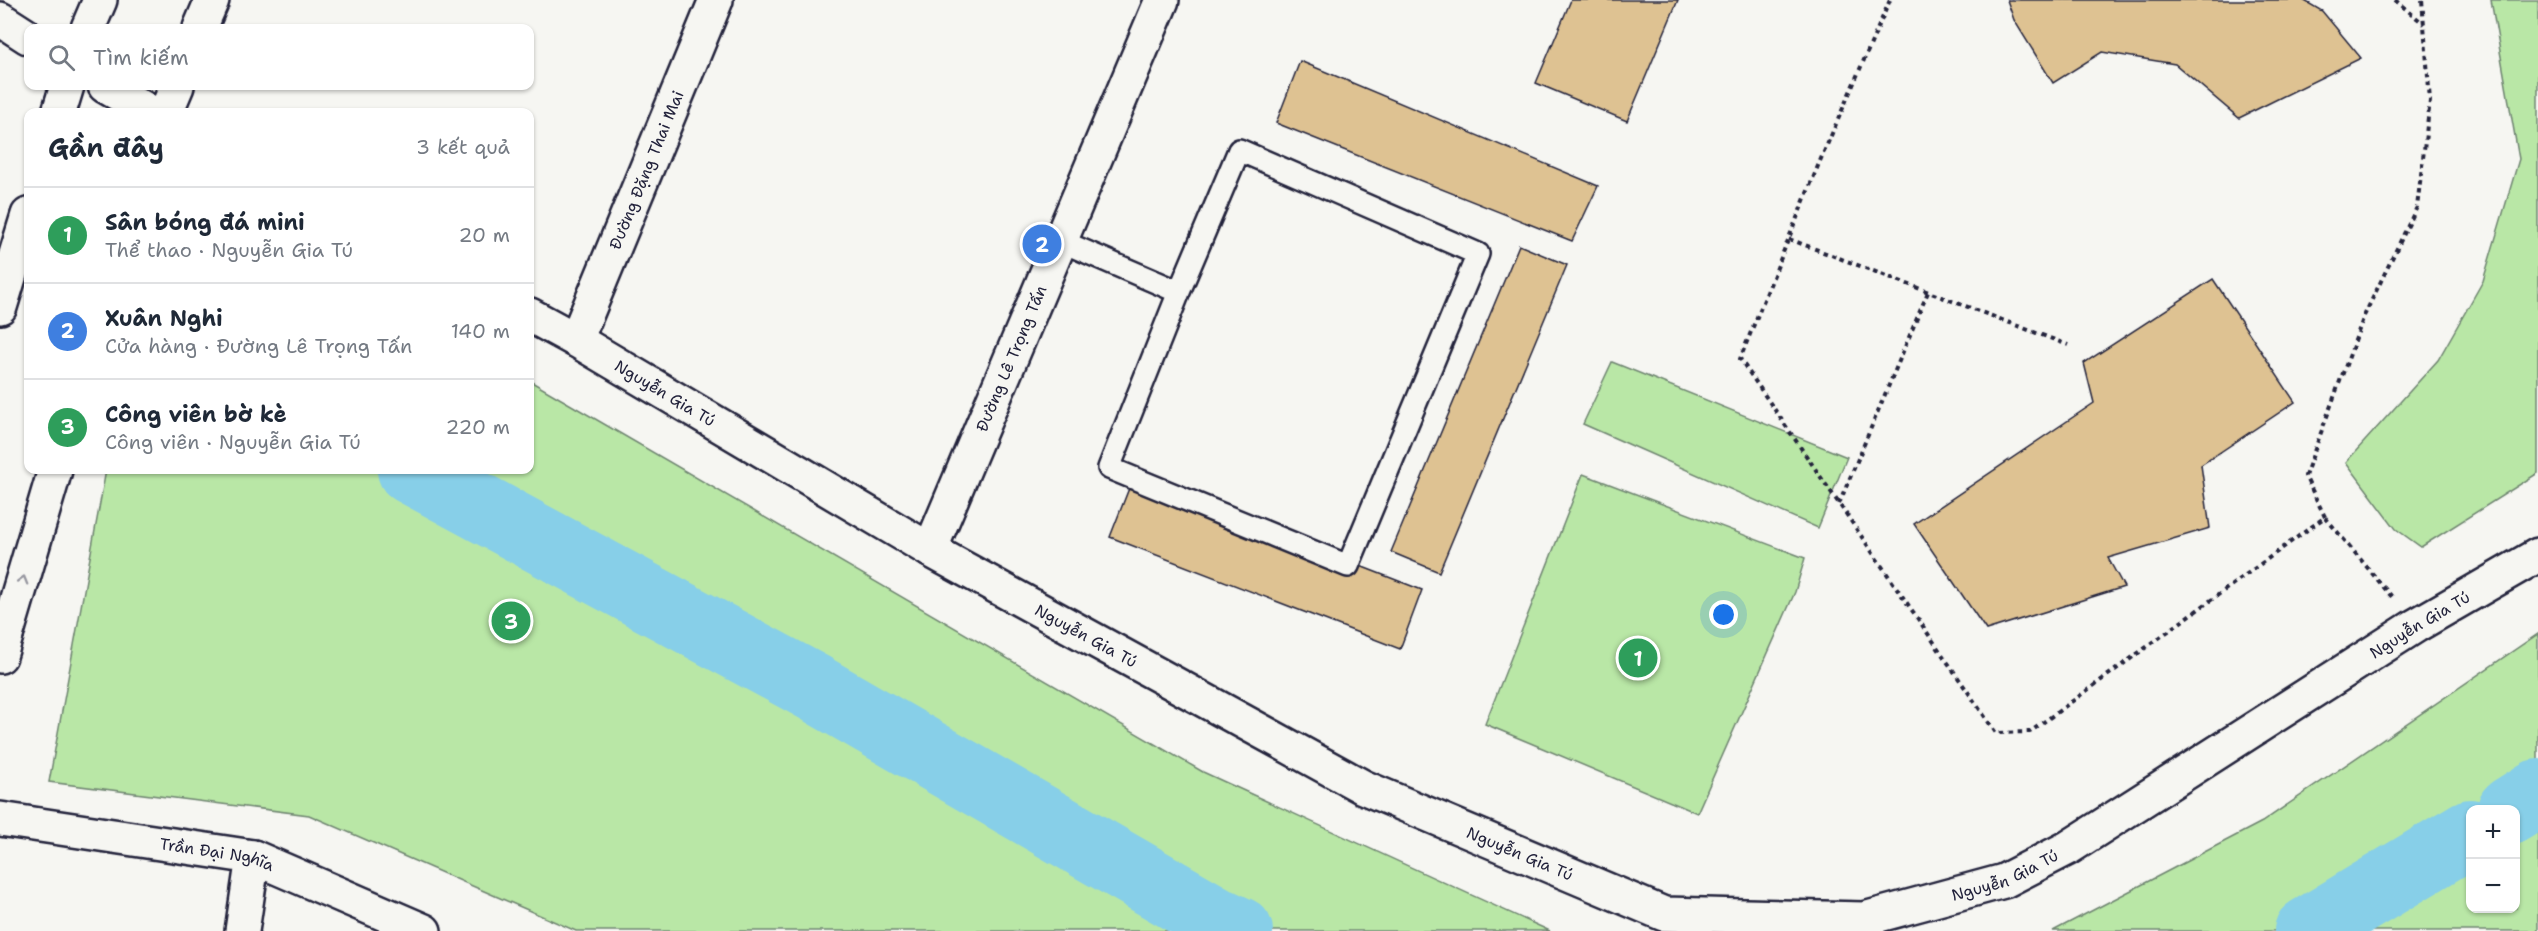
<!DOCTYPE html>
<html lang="vi">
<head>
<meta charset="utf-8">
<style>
  body { margin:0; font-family:"Shantell Sans",sans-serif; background:#f6f6f7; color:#1f2937 }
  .controls { position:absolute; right:18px; bottom:18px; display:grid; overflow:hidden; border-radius:12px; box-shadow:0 2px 4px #0004 }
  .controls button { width:54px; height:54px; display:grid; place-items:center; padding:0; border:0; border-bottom:2px solid #e0e1e3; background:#fff; color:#1f2937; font:30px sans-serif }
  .you { position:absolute; left:1724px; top:615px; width:21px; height:21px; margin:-15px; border:4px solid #fff; border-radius:50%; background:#1a73e8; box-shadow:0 0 0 9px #1a73e833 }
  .badge { display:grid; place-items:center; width:39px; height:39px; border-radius:50%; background:#1f6fb2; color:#fff; font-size:20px; font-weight:700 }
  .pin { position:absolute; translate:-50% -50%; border:3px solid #fff; box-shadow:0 2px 6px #0006 }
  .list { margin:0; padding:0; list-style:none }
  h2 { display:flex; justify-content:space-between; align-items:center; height:78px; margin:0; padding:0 24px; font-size:26px }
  h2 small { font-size:20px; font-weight:400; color:#747a83 }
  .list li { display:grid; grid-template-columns:39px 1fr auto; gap:18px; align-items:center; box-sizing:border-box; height:96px; padding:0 24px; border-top:2px solid #e0e1e3 }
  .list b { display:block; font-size:22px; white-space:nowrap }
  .list p { margin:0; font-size:20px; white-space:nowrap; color:#747a83 }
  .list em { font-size:20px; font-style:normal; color:#747a83 }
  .icon { flex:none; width:33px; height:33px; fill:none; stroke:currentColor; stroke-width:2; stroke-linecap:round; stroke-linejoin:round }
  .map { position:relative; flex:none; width:2538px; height:931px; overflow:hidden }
  .search { position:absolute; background:#fff; box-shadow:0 2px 4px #0004; left:24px; top:24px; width:510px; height:66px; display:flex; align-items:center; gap:15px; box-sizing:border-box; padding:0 21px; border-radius:12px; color:#747a83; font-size:22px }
  .panel { position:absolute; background:#fff; box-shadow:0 2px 4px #0004; left:24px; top:108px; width:510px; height:366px; border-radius:12px }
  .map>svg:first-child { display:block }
  .green { fill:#b9e7a6; stroke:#6e8470; stroke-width:1.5; fill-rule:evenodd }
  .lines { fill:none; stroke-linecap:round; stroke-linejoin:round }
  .river { stroke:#87cfe8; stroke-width:68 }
  .building { fill:#dec292; stroke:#22223b; stroke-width:1.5 }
  .service-casing { stroke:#22223b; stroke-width:26 }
  .minor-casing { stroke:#22223b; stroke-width:38 }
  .tertiary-casing { stroke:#22223b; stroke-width:38 }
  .secondary-casing { stroke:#22223b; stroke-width:38 }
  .path { stroke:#22223b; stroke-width:4; stroke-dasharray:4.5 4.5; stroke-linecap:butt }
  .service { stroke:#f6f6f2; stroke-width:21 }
  .minor { stroke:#f6f6f2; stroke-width:33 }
  .tertiary { stroke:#f6f6f2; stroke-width:33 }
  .secondary { stroke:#f6f6f2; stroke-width:33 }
  .oneway { stroke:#9797a0 }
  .labels { text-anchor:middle; stroke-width:4.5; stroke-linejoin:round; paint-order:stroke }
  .street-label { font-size:16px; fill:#22223b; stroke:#f6f6f2 }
</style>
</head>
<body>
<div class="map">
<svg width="2538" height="931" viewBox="0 0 2538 931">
  <rect width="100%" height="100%" fill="#f6f6f2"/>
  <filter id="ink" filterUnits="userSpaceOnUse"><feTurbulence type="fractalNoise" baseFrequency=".0167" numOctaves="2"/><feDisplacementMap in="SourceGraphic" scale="12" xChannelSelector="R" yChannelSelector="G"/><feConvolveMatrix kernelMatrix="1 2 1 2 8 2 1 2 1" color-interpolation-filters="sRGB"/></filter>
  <g filter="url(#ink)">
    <g class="green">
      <polygon points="2491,0 2538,0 2538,473 2421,547 2396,529 2346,462 2438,360 2483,281 2519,159"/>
      <polygon points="1612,362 1847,457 1818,528 1583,424"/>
      <polygon points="530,381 1203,772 1550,931 576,931 309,815 49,782 106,470 530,470"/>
      <polygon points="1583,474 1805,558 1795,592 1697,813 1485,724"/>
      <path d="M 2538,634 L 2538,931 L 2053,931 L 2262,822 ZM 2470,810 L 2516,810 L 2516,908 L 2470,908 Z"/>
    </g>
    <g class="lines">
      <g class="river">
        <polyline points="411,470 813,687 1218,921 1239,931"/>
        <polyline points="2511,810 2538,793"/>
        <polyline points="2308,931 2470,833"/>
      </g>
    </g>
    <g class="building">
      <polygon points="1571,0 1678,0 1627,121 1536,83"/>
      <polygon points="2007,0 2303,0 2322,11 2361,58 2239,118 2175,64 2102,52 2053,83 2014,20"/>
      <polygon points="1300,61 1598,186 1572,241 1276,123"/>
      <polygon points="1519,245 1567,265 1439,572 1391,552"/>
      <polygon points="2213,279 2295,402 2201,465 2210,528 2108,558 2124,587 1986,630 1914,524 2094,403 2084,363"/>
      <polygon points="1133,478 1422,590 1400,649 1110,537"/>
    </g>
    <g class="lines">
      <g class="service-casing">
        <polyline id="service" points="1061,241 1179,292 1109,468 1348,566 1478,254 1239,150 1179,292"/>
      </g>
      <g class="minor-casing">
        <g id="minor">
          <polyline points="105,86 150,112"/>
          <path id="s1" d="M 530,315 L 576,340 L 930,550 L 1363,787 L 1664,914 L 1864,919 L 2004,881 L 2068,848 L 2415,626 L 2538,555"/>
          <path id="s2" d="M 576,340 L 716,0"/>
          <path id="s3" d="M 930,550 L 1162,0"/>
          <path id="s4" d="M 0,819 L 253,857 L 424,931"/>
          <polyline points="242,931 253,857"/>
        </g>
      </g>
      <g class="tertiary-casing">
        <polyline id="tertiary" points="0,19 28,37"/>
      </g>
      <g class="secondary-casing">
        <g id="secondary">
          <polyline points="88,28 100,0"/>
          <polyline points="200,28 212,0"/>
          <polyline points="59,112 67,86"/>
          <polyline points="166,112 177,86"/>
          <polyline points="0,307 28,215"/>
          <polyline points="0,656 55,470"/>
        </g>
      </g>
      <g class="path">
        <polyline points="1890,0 1820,161 1740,359 1996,733 2030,732 2325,517 2392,597"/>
        <polyline points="2395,0 2424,24"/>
        <polyline points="1789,239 2068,345"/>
        <polyline points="1839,504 1928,292"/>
        <polyline points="2325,517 2305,476 2364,316 2417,207 2430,101 2422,0"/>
      </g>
      <use href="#service" class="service"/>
      <use href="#minor" class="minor"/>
      <use href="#tertiary" class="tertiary"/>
      <use href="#secondary" class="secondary"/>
    </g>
    <defs><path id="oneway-chevron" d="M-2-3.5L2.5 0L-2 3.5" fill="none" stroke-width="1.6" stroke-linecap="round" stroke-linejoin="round" transform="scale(1.5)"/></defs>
    <use class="oneway" href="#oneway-chevron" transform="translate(23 580) rotate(-74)"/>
  </g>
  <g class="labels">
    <g class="street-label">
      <text dy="6" stroke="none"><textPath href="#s2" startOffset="184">Đường Đặng Thai Mai</textPath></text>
      <text dy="6" stroke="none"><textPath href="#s3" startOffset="208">Đường Lê Trọng Tấn</textPath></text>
      <text dy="6" stroke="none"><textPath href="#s1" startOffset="156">Nguyễn Gia Tú</textPath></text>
      <text dy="6" stroke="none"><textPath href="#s1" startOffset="2118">Nguyễn Gia Tú</textPath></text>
      <text dy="6" stroke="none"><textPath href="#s1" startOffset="642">Nguyễn Gia Tú</textPath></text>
      <text dy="6" stroke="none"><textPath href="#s1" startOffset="1128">Nguyễn Gia Tú</textPath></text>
      <text dy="6" stroke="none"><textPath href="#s4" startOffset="220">Trần Đại Nghĩa</textPath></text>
      <text dy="6" stroke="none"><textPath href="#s1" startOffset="1632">Nguyễn Gia Tú</textPath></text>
    </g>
  </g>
</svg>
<div class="controls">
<button>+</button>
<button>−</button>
</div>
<div class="you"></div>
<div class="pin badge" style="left:1638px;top:658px;background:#2e9e5b">1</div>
<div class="pin badge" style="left:1042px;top:244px;background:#3f7fe0">2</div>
<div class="pin badge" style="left:511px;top:621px;background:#2e9e5b">3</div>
<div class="search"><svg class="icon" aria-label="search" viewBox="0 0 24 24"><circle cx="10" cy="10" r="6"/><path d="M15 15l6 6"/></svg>Tìm kiếm</div>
<section class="panel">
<h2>Gần đây<small>3 kết quả</small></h2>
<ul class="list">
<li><span class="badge" style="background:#2e9e5b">1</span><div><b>Sân bóng đá mini</b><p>Thể thao · Nguyễn Gia Tú</p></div><em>20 m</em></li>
<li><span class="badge" style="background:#3f7fe0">2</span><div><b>Xuân Nghi</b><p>Cửa hàng · Đường Lê Trọng Tấn</p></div><em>140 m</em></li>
<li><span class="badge" style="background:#2e9e5b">3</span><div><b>Công viên bờ kè</b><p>Công viên · Nguyễn Gia Tú</p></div><em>220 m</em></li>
</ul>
</section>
</div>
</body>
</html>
